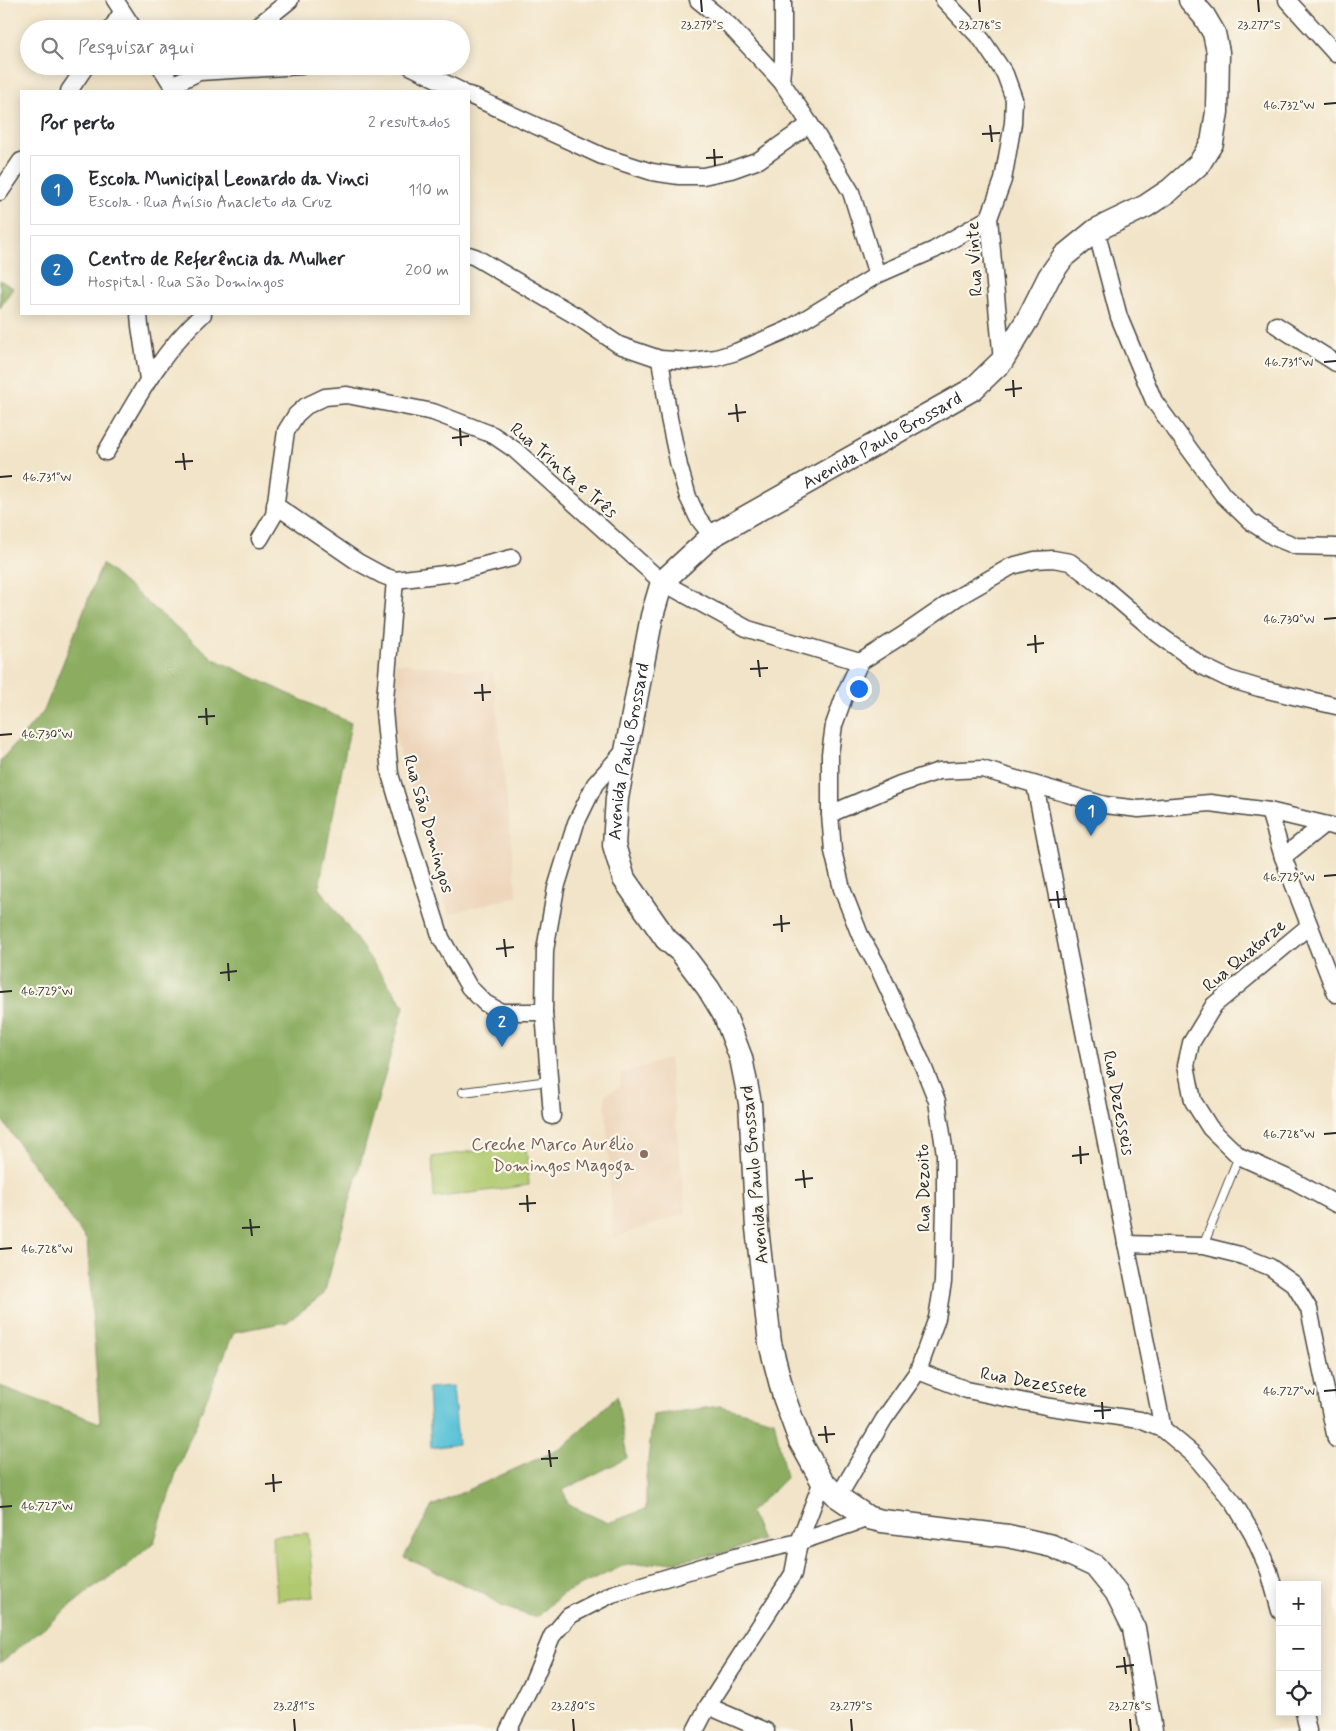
<!DOCTYPE html>
<html lang="pt">
<head>
<meta charset="utf-8">
<style>
  body { margin:0; font-family:Mynerve,sans-serif; background:#f2f2f3; color:#2b2b33 }
  .controls { position:absolute; right:15px; bottom:15px; display:grid; overflow:hidden; border-radius:0px; box-shadow:0 2px 12px #0003 }
  .controls button { width:45px; height:45px; display:grid; place-items:center; padding:0; border:0; border-bottom:1px solid #e1e1e2; background:#fff; color:#2b2b33; font:25px sans-serif }
  .you { position:absolute; left:858px; top:688px; width:18px; height:18px; margin:-12px; border:4px solid #fff; border-radius:50%; background:#1a73e8; box-shadow:0 0 0 8px #1a73e833 }
  .badge { display:grid; place-items:center; width:32px; height:32px; border-radius:50%; background:#1f6fb2; color:#fff; font-size:16px; font-weight:700 }
  .pin { position:absolute; translate:-50% -41px; filter:drop-shadow(0 1px 2px #0008) }
  .pin::after { content:''; position:absolute; top:26px; width:18px; height:15px; background:inherit; clip-path:polygon(0 0,100% 0,50% 100%) }
  .list { margin:0; padding:0; list-style:none }
  h2 { display:flex; justify-content:space-between; align-items:center; height:65px; margin:0; padding:0 20px; font-size:21px }
  h2 small { font-size:16px; font-weight:400; color:#7c7c81 }
  .list li { display:grid; grid-template-columns:32px 1fr auto; gap:15px; align-items:center; box-sizing:border-box; height:70px; margin:0 10px 10px; padding:0 10px; border:1px solid #e1e1e2; border-radius:0px }
  .list b { display:block; font-size:19px; white-space:nowrap }
  .list p { margin:0; font-size:16px; white-space:nowrap; color:#7c7c81 }
  .list em { font-size:16px; font-style:normal; color:#7c7c81 }
  .icon { flex:none; width:28px; height:28px; fill:none; stroke:currentColor; stroke-width:2; stroke-linecap:round; stroke-linejoin:round }
  .map { position:relative; flex:none; width:1336px; height:1731px; overflow:hidden }
  .search { position:absolute; background:#fff; box-shadow:0 2px 12px #0003; left:20px; top:20px; width:450px; height:55px; display:flex; align-items:center; gap:12px; box-sizing:border-box; padding:0 18px; border-radius:28px; color:#7c7c81; font-size:19px }
  .panel { position:absolute; background:#fff; box-shadow:0 2px 12px #0003; left:20px; top:90px; width:450px; height:225px; border-radius:0px }
  .map>svg:first-child { display:block }
  .built { fill:#eed6bb }
  .green { fill:#b0c96e; stroke:#6e7a4c }
  .forest { fill:#8cad61; stroke:#5c6c46 }
  .water { fill:#5bc3d7; stroke:#437781 }
  .lines { fill:none; stroke-linecap:round; stroke-linejoin:round }
  .service-casing { stroke:#494743; stroke-width:10 }
  .minor-casing { stroke:#494743; stroke-width:19 }
  .secondary-casing { stroke:#494743; stroke-width:25 }
  .service { stroke:#fff; stroke-width:8 }
  .minor { stroke:#fff; stroke-width:16 }
  .secondary { stroke:#fff; stroke-width:22 }
  .ticks { fill:none; stroke:#2b2b2b; stroke-width:2 }
  .education-dot { fill:#8d6e63; stroke:#fbf7ec; stroke-width:2 }
  .labels { text-anchor:middle; stroke-width:4.5; stroke-linejoin:round; paint-order:stroke }
  .street-label { font-size:18px; fill:#2b2b2b; stroke:#fbf7ec }
  .education-label { font-size:18px; fill:#785e54; stroke:#fbf7ec; text-anchor:end }
  .ticks-label { font-size:12px; text-anchor:middle; fill:#2b2b2b; stroke:#fbf7ec; stroke-width:4.5; stroke-linejoin:round; paint-order:stroke }
</style>
</head>
<body>
<div class="map">
<svg width="1336" height="1731" viewBox="0 0 1336 1731">
  <rect width="100%" height="100%" fill="#fbf7ec"/>
  <filter id="ink" filterUnits="userSpaceOnUse"><feTurbulence type="fractalNoise" baseFrequency=".02" numOctaves="2"/><feDisplacementMap in="SourceGraphic" scale="10" xChannelSelector="R" yChannelSelector="G"/><feConvolveMatrix kernelMatrix="1 2 1 2 8 2 1 2 1" color-interpolation-filters="sRGB"/></filter>
  <filter id="wash" filterUnits="userSpaceOnUse"><feTurbulence type="fractalNoise" baseFrequency=".0096" numOctaves="4" result="noise"/><feDisplacementMap in="SourceGraphic" scale="20" xChannelSelector="R" yChannelSelector="G"/><feGaussianBlur stdDeviation="1.12" result="paint"/><feColorMatrix in="noise" values="0 0 0 0 0 0 0 0 0 0 0 0 0 0 0 0 0 1.4 0 .05"/><feComposite in="paint" operator="in"/></filter>
  <g filter="url(#wash)">
    <rect width="100%" height="100%" fill="#f2e4c8"/>
    <g class="built">
      <polygon points="395,663 493,672 517,896 449,914 414,802 395,736"/>
      <polygon points="669,1058 686,1213 613,1238 605,1094 620,1087 621,1074"/>
    </g>
    <g class="green">
      <polygon points="526,1144 529,1185 434,1198 432,1157"/>
      <polygon points="308,1533 314,1597 277,1600 272,1536"/>
    </g>
    <g class="forest">
      <polygon points="0,280 13,288 0,308"/>
      <polygon points="102,564 214,659 351,723 319,887 404,1006 324,1294 287,1322 234,1332 177,1470 154,1542 126,1567 89,1591 0,1663 0,1386 100,1423 87,1241 0,1117 0,761 44,711"/>
      <polygon points="617,1396 627,1458 563,1490 569,1505 608,1523 646,1509 646,1478 653,1415 720,1406 774,1420 786,1478 750,1512 762,1540 722,1553 672,1562 625,1565 562,1594 536,1618 501,1606 482,1593 404,1557 432,1506 562,1448"/>
    </g>
    <polygon class="water" points="453,1386 458,1444 431,1448 428,1388"/>
  </g>
  <g filter="url(#ink)">
    <g class="lines">
      <g class="service-casing">
        <g id="service">
          <polyline points="463,1092 549,1081"/>
          <polyline points="1203,1246 1239,1156"/>
        </g>
      </g>
      <g class="minor-casing">
        <g id="minor">
          <polyline points="115,0 134,29"/>
          <polyline points="698,0 729,25 781,81 810,124 851,192 877,275"/>
          <polyline points="944,0 982,40 1005,74 1014,99 1013,123 1003,180 989,218 1002,361"/>
          <polyline points="1287,0 1336,54"/>
          <polyline points="111,29 122,12"/>
          <polyline points="254,29 290,0"/>
          <polyline points="160,66 172,85"/>
          <polyline points="410,66 461,91"/>
          <polyline points="781,81 783,59 783,0"/>
          <polyline points="172,85 199,72 301,66"/>
          <polyline points="69,91 86,66"/>
          <polyline points="469,95 602,156 652,172 679,176 703,176 731,170 759,160 810,124"/>
          <polyline points="0,192 21,161"/>
          <polyline points="1096,230 1119,317 1154,401 1223,495 1251,522 1274,537 1296,546 1336,547"/>
          <polyline points="469,255 475,257 578,317 619,345 660,359 691,361 716,358 736,352 787,330 877,275 934,250 989,218"/>
          <polyline points="139,314 140,326 148,379"/>
          <polyline points="1276,325 1336,363"/>
          <polyline points="660,359 669,418 679,466 688,497 698,518 712,536"/>
          <path d="M 106,452 C 135,402 160,353 203,314"/>
          <polyline points="275,505 358,562 382,575 395,580 453,573 512,558"/>
          <polyline points="260,539 274,515 286,431 296,415 306,406 325,397 347,395 433,412 493,435 515,450 662,582 748,629 860,662"/>
          <polyline points="395,580 384,711 390,774 407,831 441,938 469,987 485,1003 501,1012 544,1012"/>
          <polyline points="860,662 903,635 958,597 1012,566 1035,560 1053,559 1070,562 1103,587 1158,634 1202,666 1229,679 1259,688 1336,706"/>
          <polyline points="1035,785 1163,1429"/>
          <polyline points="1269,811 1283,857 1336,994"/>
          <polyline points="830,814 900,784 939,771 982,769 1105,805 1139,809 1210,803 1269,811 1336,827"/>
          <polyline points="1283,857 1323,825"/>
          <polyline points="1309,926 1214,1005 1191,1043 1186,1065 1193,1101 1210,1128 1239,1156 1294,1181 1336,1204"/>
          <polyline points="552,1116 544,1012 545,950 556,888 576,823 595,784 626,749"/>
          <polyline points="1126,1244 1203,1246 1240,1255 1270,1267 1294,1284 1309,1309 1336,1439"/>
          <polyline points="918,1371 967,1390 1050,1407 1140,1420 1163,1429 1193,1454 1234,1503 1253,1535 1269,1571 1280,1611"/>
          <polyline points="838,1497 884,1419 918,1371 937,1318 943,1282 945,1207 945,1154 937,1101 921,1061 879,969 860,935 842,889 833,851 830,814 830,754 834,725 845,694 860,662"/>
          <polyline points="708,1706 766,1731"/>
          <polyline points="1304,1712 1308,1731"/>
          <polyline points="508,1731 534,1679 552,1636 569,1616 612,1594 735,1557 799,1542 869,1518"/>
          <polyline points="695,1731 708,1706 793,1574 799,1542 822,1481"/>
        </g>
      </g>
      <g class="secondary-casing">
        <g id="secondary">
          <path id="s1" d="M 1151,1731 L 1134,1628 L 1116,1592 L 1095,1566 L 1052,1546 L 1008,1536 L 882,1521 L 869,1518 L 838,1497 L 822,1481 L 800,1441 L 784,1397 L 770,1343 L 757,1228 L 750,1103 L 741,1058 L 725,1016 L 708,988 L 681,952 L 666,939 L 624,879 L 614,845 L 617,798 L 652,616 L 662,582 L 712,536 L 973,389 L 1002,361 L 1029,317 L 1049,277 L 1064,256 L 1096,230 L 1146,206 L 1170,190 L 1199,164 L 1212,143 L 1217,112 L 1218,52 L 1214,33 L 1204,16 L 1190,0"/>
        </g>
      </g>
      <use href="#service" class="service"/>
      <use href="#minor" class="minor"/>
      <use href="#secondary" class="secondary"/>
    </g>
  </g>
  <path class="ticks" d="M 701,0 L 702,12M 979,0 L 980,12M 1258,0 L 1259,12M 1324,104 L 1336,103M 990,125 L 992,142M 982,134 L 1000,133M 714,149 L 715,166M 706,158 L 723,157M 1324,362 L 1336,361M 1013,380 L 1014,397M 1005,390 L 1022,388M 736,404 L 738,422M 728,414 L 746,412M 460,428 L 461,446M 452,438 L 469,436M 183,453 L 185,470M 175,462 L 193,461M 0,477 L 12,476M 1324,619 L 1336,618M 1035,635 L 1036,653M 1027,645 L 1044,643M 758,660 L 760,677M 750,669 L 768,668M 482,684 L 483,701M 474,693 L 491,692M 206,708 L 207,725M 198,717 L 215,716M 0,735 L 12,734M 1324,876 L 1336,875M 1057,891 L 1059,908M 1049,900 L 1067,899M 781,915 L 782,932M 773,925 L 790,923M 504,939 L 506,957M 496,949 L 514,947M 228,963 L 229,981M 220,973 L 237,971M 0,992 L 12,991M 1324,1134 L 1336,1133M 1080,1146 L 1081,1164M 1072,1156 L 1089,1154M 803,1170 L 805,1188M 795,1180 L 813,1178M 527,1195 L 528,1212M 519,1204 L 536,1203M 250,1219 L 252,1236M 242,1228 L 260,1227M 0,1249 L 12,1248M 1324,1391 L 1336,1390M 1102,1402 L 1103,1419M 1094,1411 L 1111,1410M 825,1426 L 827,1443M 818,1435 L 835,1434M 549,1450 L 551,1467M 541,1459 L 558,1458M 273,1474 L 274,1492M 265,1484 L 282,1482M 0,1507 L 12,1506M 1124,1657 L 1126,1674M 1116,1667 L 1134,1665M 294,1719 L 295,1731M 573,1719 L 574,1731M 851,1719 L 852,1731M 1130,1719 L 1131,1731"/>
  <circle class="education-dot" cx="644" cy="1154" r="5"/>
  <g class="labels">
    <g class="street-label">
      <text transform="translate(974 259) rotate(-93)" y="6">Rua Vinte</text>
      <text dy="6" stroke="none"><textPath href="#s1" startOffset="1688">Avenida Paulo Brossard</textPath></text>
      <text transform="translate(564 470) rotate(41)" y="6">Rua Trinta e Três</text>
      <text dy="6" stroke="none"><textPath href="#s1" startOffset="1252">Avenida Paulo Brossard</textPath></text>
      <text transform="translate(429 824) rotate(74)" y="6">Rua São Domingos</text>
      <text transform="translate(1244 955) rotate(-40)" y="6">Rua Quatorze</text>
      <text transform="translate(1119 1103) rotate(79)" y="6">Rua Dezesseis</text>
      <text transform="translate(754 1175) rotate(-95)" y="6">Avenida Paulo Brossard</text>
      <text transform="translate(923 1188) rotate(-91)" y="6">Rua Dezoito</text>
      <text transform="translate(1034 1382) rotate(10)" y="6">Rua Dezessete</text>
    </g>
    <g class="education-label">
      <text x="634" y="1150">Creche Marco Aurélio<tspan x="634" dy="21">Domingos Magoga</tspan></text>
    </g>
  </g>
  <g class="ticks-label">
    <text x="1259" y="29">23.277°S</text>
    <text x="702" y="29">23.279°S</text>
    <text x="980" y="29">23.278°S</text>
    <text x="1289" y="109">46.732°W</text>
    <text x="1289" y="366">46.731°W</text>
    <text x="47" y="481">46.731°W</text>
    <text x="1289" y="623">46.730°W</text>
    <text x="47" y="738">46.730°W</text>
    <text x="1289" y="881">46.729°W</text>
    <text x="47" y="995">46.729°W</text>
    <text x="1289" y="1138">46.728°W</text>
    <text x="47" y="1253">46.728°W</text>
    <text x="1289" y="1395">46.727°W</text>
    <text x="47" y="1510">46.727°W</text>
    <text x="294" y="1710">23.281°S</text>
    <text x="573" y="1710">23.280°S</text>
    <text x="851" y="1710">23.279°S</text>
    <text x="1130" y="1710">23.278°S</text>
  </g>
</svg>
<div class="controls">
<button>+</button>
<button>−</button>
<button><svg class="icon" aria-label="locate" viewBox="0 0 24 24"><circle cx="12" cy="12" r="6"/><path d="M12 2v4M12 18v4M2 12h4M18 12h4"/></svg></button>
</div>
<div class="you"></div>
<div class="pin badge" style="left:1091px;top:836px">1</div>
<div class="pin badge" style="left:502px;top:1047px">2</div>
<div class="search"><svg class="icon" aria-label="search" viewBox="0 0 24 24"><circle cx="10" cy="10" r="6"/><path d="M15 15l6 6"/></svg>Pesquisar aqui</div>
<section class="panel">
<h2>Por perto<small>2 resultados</small></h2>
<ul class="list">
<li><span class="badge">1</span><div><b>Escola Municipal Leonardo da Vinci</b><p>Escola · Rua Anísio Anacleto da Cruz</p></div><em>110 m</em></li>
<li><span class="badge">2</span><div><b>Centro de Referência da Mulher</b><p>Hospital · Rua São Domingos</p></div><em>200 m</em></li>
</ul>
</section>
</div>
</body>
</html>
